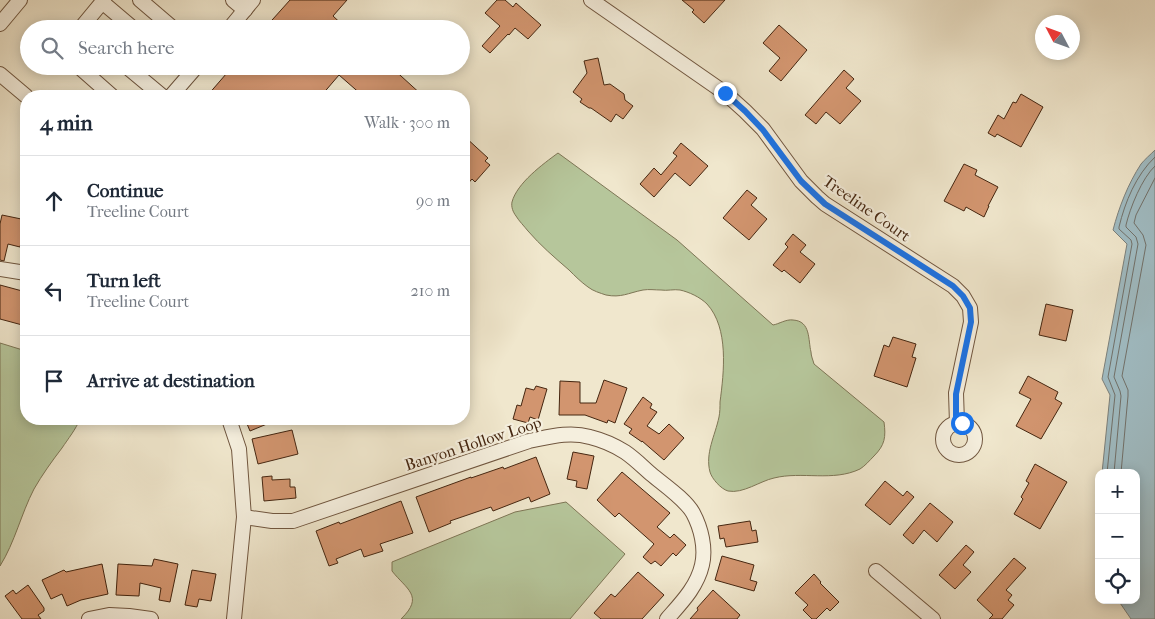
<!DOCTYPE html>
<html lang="en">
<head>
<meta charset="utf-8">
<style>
  body { margin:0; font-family:"IM FELL French Canon",serif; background:#f2f2f3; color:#1f2937 }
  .controls { position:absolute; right:15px; bottom:15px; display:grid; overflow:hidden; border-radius:10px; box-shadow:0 2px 12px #0003 }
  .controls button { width:45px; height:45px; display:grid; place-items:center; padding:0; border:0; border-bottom:1px solid #e0e1e3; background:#fff; color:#1f2937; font:25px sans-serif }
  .compass { position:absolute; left:1035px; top:15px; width:45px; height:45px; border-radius:50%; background:#fff; box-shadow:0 2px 12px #0003; rotate:311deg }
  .stop { position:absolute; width:15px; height:15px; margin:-11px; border:4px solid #1a73e8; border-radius:50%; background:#fff }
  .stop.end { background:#1a73e8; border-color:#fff; box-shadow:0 1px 5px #0008 }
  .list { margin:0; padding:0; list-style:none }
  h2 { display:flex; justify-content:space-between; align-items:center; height:65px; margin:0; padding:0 20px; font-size:21px }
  h2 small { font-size:16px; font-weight:400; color:#747a83 }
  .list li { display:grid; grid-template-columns:32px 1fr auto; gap:15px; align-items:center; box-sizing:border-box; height:90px; padding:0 20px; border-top:1px solid #e0e1e3 }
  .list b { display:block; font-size:19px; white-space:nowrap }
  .list p { margin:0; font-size:16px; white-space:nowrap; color:#747a83 }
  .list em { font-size:16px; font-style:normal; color:#747a83 }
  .icon { flex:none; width:28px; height:28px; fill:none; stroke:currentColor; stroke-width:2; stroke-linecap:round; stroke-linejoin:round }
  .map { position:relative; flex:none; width:1155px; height:619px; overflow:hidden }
  .search { position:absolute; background:#fff; box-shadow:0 2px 12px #0003; left:20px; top:20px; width:450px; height:55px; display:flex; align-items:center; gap:12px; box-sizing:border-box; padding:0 18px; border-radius:28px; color:#747a83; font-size:19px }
  .panel { position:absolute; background:#fff; box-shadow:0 2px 12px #0003; left:20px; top:90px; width:450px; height:335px; border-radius:20px }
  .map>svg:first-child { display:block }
  .green { fill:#b6c69b; stroke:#7e7656 }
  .water { fill:#a0bcc3; stroke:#7c807b }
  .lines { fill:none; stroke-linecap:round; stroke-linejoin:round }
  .shore { stroke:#72716a; stroke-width:1 }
  .building { fill:#d2956f; stroke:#452610 }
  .minor-casing { stroke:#70563f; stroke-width:16 }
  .minor { stroke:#f5efde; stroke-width:14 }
  .route { stroke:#1a73e8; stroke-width:6 }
  .labels { text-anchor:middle; stroke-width:4.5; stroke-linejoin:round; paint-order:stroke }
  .street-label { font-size:16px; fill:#452610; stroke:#f5efde }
</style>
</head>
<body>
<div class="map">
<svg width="1155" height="619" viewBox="0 0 1155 619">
  <rect width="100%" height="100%" fill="#f0e7cd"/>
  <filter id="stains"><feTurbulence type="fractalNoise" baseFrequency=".004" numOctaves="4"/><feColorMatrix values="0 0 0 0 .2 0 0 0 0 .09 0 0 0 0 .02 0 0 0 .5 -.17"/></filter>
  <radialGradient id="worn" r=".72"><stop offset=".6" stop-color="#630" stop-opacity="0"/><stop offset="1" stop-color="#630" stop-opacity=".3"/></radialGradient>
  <g class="green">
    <path d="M 558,153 L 677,240 L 773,325 C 779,324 786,319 793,320 C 811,321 808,340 811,352 C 811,356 813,360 814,364 L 884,422 C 886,437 885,445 874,456 C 870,460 865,466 860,469 C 833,482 802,471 774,478 C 760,481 743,494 728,491 C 721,489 712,479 710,472 C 705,453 715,436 719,417 C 720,412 720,407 720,402 C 724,372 729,328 707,304 C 700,297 689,292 680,290 C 674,289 667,291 661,290 C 655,290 649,289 643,290 C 628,293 621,298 606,295 C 600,293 593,291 588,287 C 581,282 575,276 569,270 C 554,257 540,245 528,231 C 524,226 519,221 516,216 C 513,212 511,207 512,202 C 517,183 543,164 558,153 Z"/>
    <path d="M 0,343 L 26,351 L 26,419 L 80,419 C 76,429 68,439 62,448 C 52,461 42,475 34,489 C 21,514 15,542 0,566 Z"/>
    <path d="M 566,502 L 625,554 L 570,619 L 401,619 C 425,596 406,589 392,571 L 392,562 L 515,512 Z"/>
  </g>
  <path class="water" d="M 1155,150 L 1155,619 L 1131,619 L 1118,600 L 1136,600 L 1136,473 L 1102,473 L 1110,395 L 1102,379 L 1127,244 L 1113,230 C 1119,207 1128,184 1141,164 C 1145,159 1150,155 1155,150 Z"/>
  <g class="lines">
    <g class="shore">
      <path d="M 1107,473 L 1115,395 L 1108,377 L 1132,244 L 1131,240 L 1119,229 L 1119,227 C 1125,202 1136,175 1155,157"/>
      <path d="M 1114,473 L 1121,396 L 1120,391 L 1114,377 L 1138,244 L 1136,237 L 1126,227 L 1126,225 C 1130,208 1142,178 1155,166"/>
      <polyline points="1121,473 1128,396 1128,390 1122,376 1146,245 1143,235 1134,223 1136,215 1155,178"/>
    </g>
  </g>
  <g class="building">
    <polygon points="290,0 347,0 333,16 347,29 264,29"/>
    <polygon points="497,0 505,0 513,7 516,3 541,25 528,39 515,28 509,35 508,34 490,53 482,46 500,26 485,13"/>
    <polygon points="682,0 725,0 704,23 692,12 694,10"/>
    <polygon points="779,25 807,50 781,81 769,71 780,58 763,43"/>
    <polygon points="598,58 604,85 610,84 624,94 625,100 633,106 623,119 616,114 611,122 591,108 589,108 580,102 582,99 573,92 587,73 584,61"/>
    <polygon points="233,66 390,66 423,96 363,96 339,75 321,96 207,96"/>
    <polygon points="844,70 854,79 846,88 861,101 840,124 826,112 816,124 805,115"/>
    <polygon points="1021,94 1043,107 1021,147 997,134 995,137 988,133 998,115 1004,119 1013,102 1016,103"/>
    <polygon points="464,136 488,158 485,161 490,165 475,182 472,179 464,188"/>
    <polygon points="681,143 708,166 690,186 675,173 654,197 640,184 654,168 661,175 677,156 673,153"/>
    <polygon points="964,164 977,170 975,175 998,187 988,206 989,206 984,217 966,207 964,211 944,201"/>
    <polygon points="747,190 757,198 751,205 767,219 749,240 723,218"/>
    <polygon points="2,215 26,220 20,247 8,244 4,261 0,260 0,224"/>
    <polygon points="793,234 806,245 800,252 815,264 800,283 784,270 782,272 773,265 788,247 785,244"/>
    <polygon points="0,285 26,292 26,326 0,319"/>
    <polygon points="1046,304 1073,310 1066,341 1039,335"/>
    <polygon points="893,337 916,344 912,357 916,358 907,387 874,376 884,345 889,347"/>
    <polygon points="1028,376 1058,392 1055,399 1062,403 1041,439 1016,426 1031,399 1019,393"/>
    <polygon points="604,380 627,388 615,423 608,420 607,423 585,415 559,415 560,381 580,382 580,403 596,403"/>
    <polygon points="536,386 547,389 538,420 530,417 528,423 513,419 517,405 521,406 526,388 534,390"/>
    <polygon points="643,397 652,404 650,408 657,412 647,426 659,434 669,424 684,438 664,460 642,441 642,442 629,433 632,429 624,424"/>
    <polygon points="245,419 279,419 250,431"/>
    <polygon points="292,430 298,454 258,464 252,439"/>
    <polygon points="573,452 594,456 587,489 576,487 577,481 567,479"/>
    <polygon points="536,457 550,494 531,502 529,497 493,511 491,507 450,521 451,523 429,532 416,497 471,477 471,478 503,467 504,469"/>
    <polygon points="1035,464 1067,482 1040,529 1014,514 1023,499 1021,497 1029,483 1026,481"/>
    <polygon points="622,472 670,513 657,527 670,538 674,534 686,545 676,556 673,553 661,566 655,561 651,564 643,557 654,544 619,513 615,517 597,500"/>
    <polygon points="272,476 272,480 290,479 290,487 295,487 296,498 264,501 262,477"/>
    <polygon points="885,481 903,496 907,491 914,497 890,525 865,505"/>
    <polygon points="401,501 413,533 380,544 383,551 364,557 361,549 336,559 338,563 329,566 316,531 339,522 340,524"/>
    <polygon points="930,503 953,522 937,542 924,530 913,544 903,535"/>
    <polygon points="750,521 752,531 756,530 758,542 726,547 724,538 720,539 718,526"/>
    <polygon points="966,545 974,552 963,565 971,572 955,589 939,575"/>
    <polygon points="722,556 754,565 750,580 757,582 754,591 715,580"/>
    <polygon points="1014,558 1026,568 1006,590 1012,595 1008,600 1014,605 1002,619 989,619 993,615 977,600"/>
    <polygon points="154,559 178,564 170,602 159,600 161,588 140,583 139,596 116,595 118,564 152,566"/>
    <polygon points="102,564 108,594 81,600 67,606 62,594 51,599 42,580 64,570 66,572"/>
    <polygon points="192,570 216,574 211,601 199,599 197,607 185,605"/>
    <polygon points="638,572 664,595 642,619 601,619 594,613 611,594 615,597"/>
    <polygon points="814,574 821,582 820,583 839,602 830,611 827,608 816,619 812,619 803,610 808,605 795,593"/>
    <polygon points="28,585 44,608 44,611 38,615 41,619 22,619 5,596 13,590 16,594"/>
    <polygon points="713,590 740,615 737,619 690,619 698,610 697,608"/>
  </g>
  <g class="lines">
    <g class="minor-casing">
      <g id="minor">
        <polyline points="140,0 174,29"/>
        <polyline points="233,0 245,10"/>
        <polyline points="591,0 725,93 745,111 763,129 801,181 817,197 825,204 953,286 963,296 970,308 971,322 956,393 957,423"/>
        <polyline points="102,2 134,29"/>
        <polyline points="0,24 20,0"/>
        <polyline points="80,29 104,0"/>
        <polyline points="229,29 253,0"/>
        <polyline points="78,66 112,96"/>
        <polyline points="126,66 162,96"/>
        <polyline points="0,74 26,96"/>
        <polyline points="171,96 197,66"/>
        <polyline points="0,269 26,273"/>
        <polyline points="229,419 239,449 244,517 234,619"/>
        <circle cx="959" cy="439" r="16"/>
        <path d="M 244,517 L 272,521 L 293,521 L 529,441 C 549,437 569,431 590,437 C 602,440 614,445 625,452 C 634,458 643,467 651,474 C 664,485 685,499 693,513 C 701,528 706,548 702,565 C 697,587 681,603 667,619"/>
        <polyline points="876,571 933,619"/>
        <polyline points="89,619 109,615 129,616 151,619"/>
      </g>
    </g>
    <use href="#minor" class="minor"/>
  </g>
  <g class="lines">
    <polyline class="route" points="725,93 745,111 763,130 801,181 825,204 953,286 963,296 970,308 971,322 956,394 956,423 962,423"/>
  </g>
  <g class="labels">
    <g class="street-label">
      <text transform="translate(867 208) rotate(35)" y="6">Treeline Court</text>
      <text transform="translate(473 443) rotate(-18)" y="6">Banyon Hollow Loop</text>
    </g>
  </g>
  <rect width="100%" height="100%" filter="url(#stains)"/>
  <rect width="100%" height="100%" fill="url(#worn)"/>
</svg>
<div class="controls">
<button>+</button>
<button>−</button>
<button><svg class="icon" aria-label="locate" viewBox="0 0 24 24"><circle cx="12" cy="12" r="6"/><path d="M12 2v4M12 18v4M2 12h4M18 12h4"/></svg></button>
</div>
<svg class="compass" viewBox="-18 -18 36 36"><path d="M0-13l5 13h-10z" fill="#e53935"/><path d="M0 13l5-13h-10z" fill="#747a83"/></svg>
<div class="stop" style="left:962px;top:423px"></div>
<div class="stop end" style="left:725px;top:93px"></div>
<div class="search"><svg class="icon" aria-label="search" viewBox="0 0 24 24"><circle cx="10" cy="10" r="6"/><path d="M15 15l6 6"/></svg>Search here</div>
<section class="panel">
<h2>4 min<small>Walk · 300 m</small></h2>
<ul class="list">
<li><svg class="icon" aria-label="ahead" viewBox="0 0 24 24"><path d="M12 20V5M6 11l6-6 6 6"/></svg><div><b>Continue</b><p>Treeline Court</p></div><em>90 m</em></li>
<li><svg class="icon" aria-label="left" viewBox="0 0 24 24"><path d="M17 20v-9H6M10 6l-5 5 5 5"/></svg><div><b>Turn left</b><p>Treeline Court</p></div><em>210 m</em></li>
<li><svg class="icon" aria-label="arrive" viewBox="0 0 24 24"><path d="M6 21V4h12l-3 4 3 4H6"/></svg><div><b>Arrive at destination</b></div></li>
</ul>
</section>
</div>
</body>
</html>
